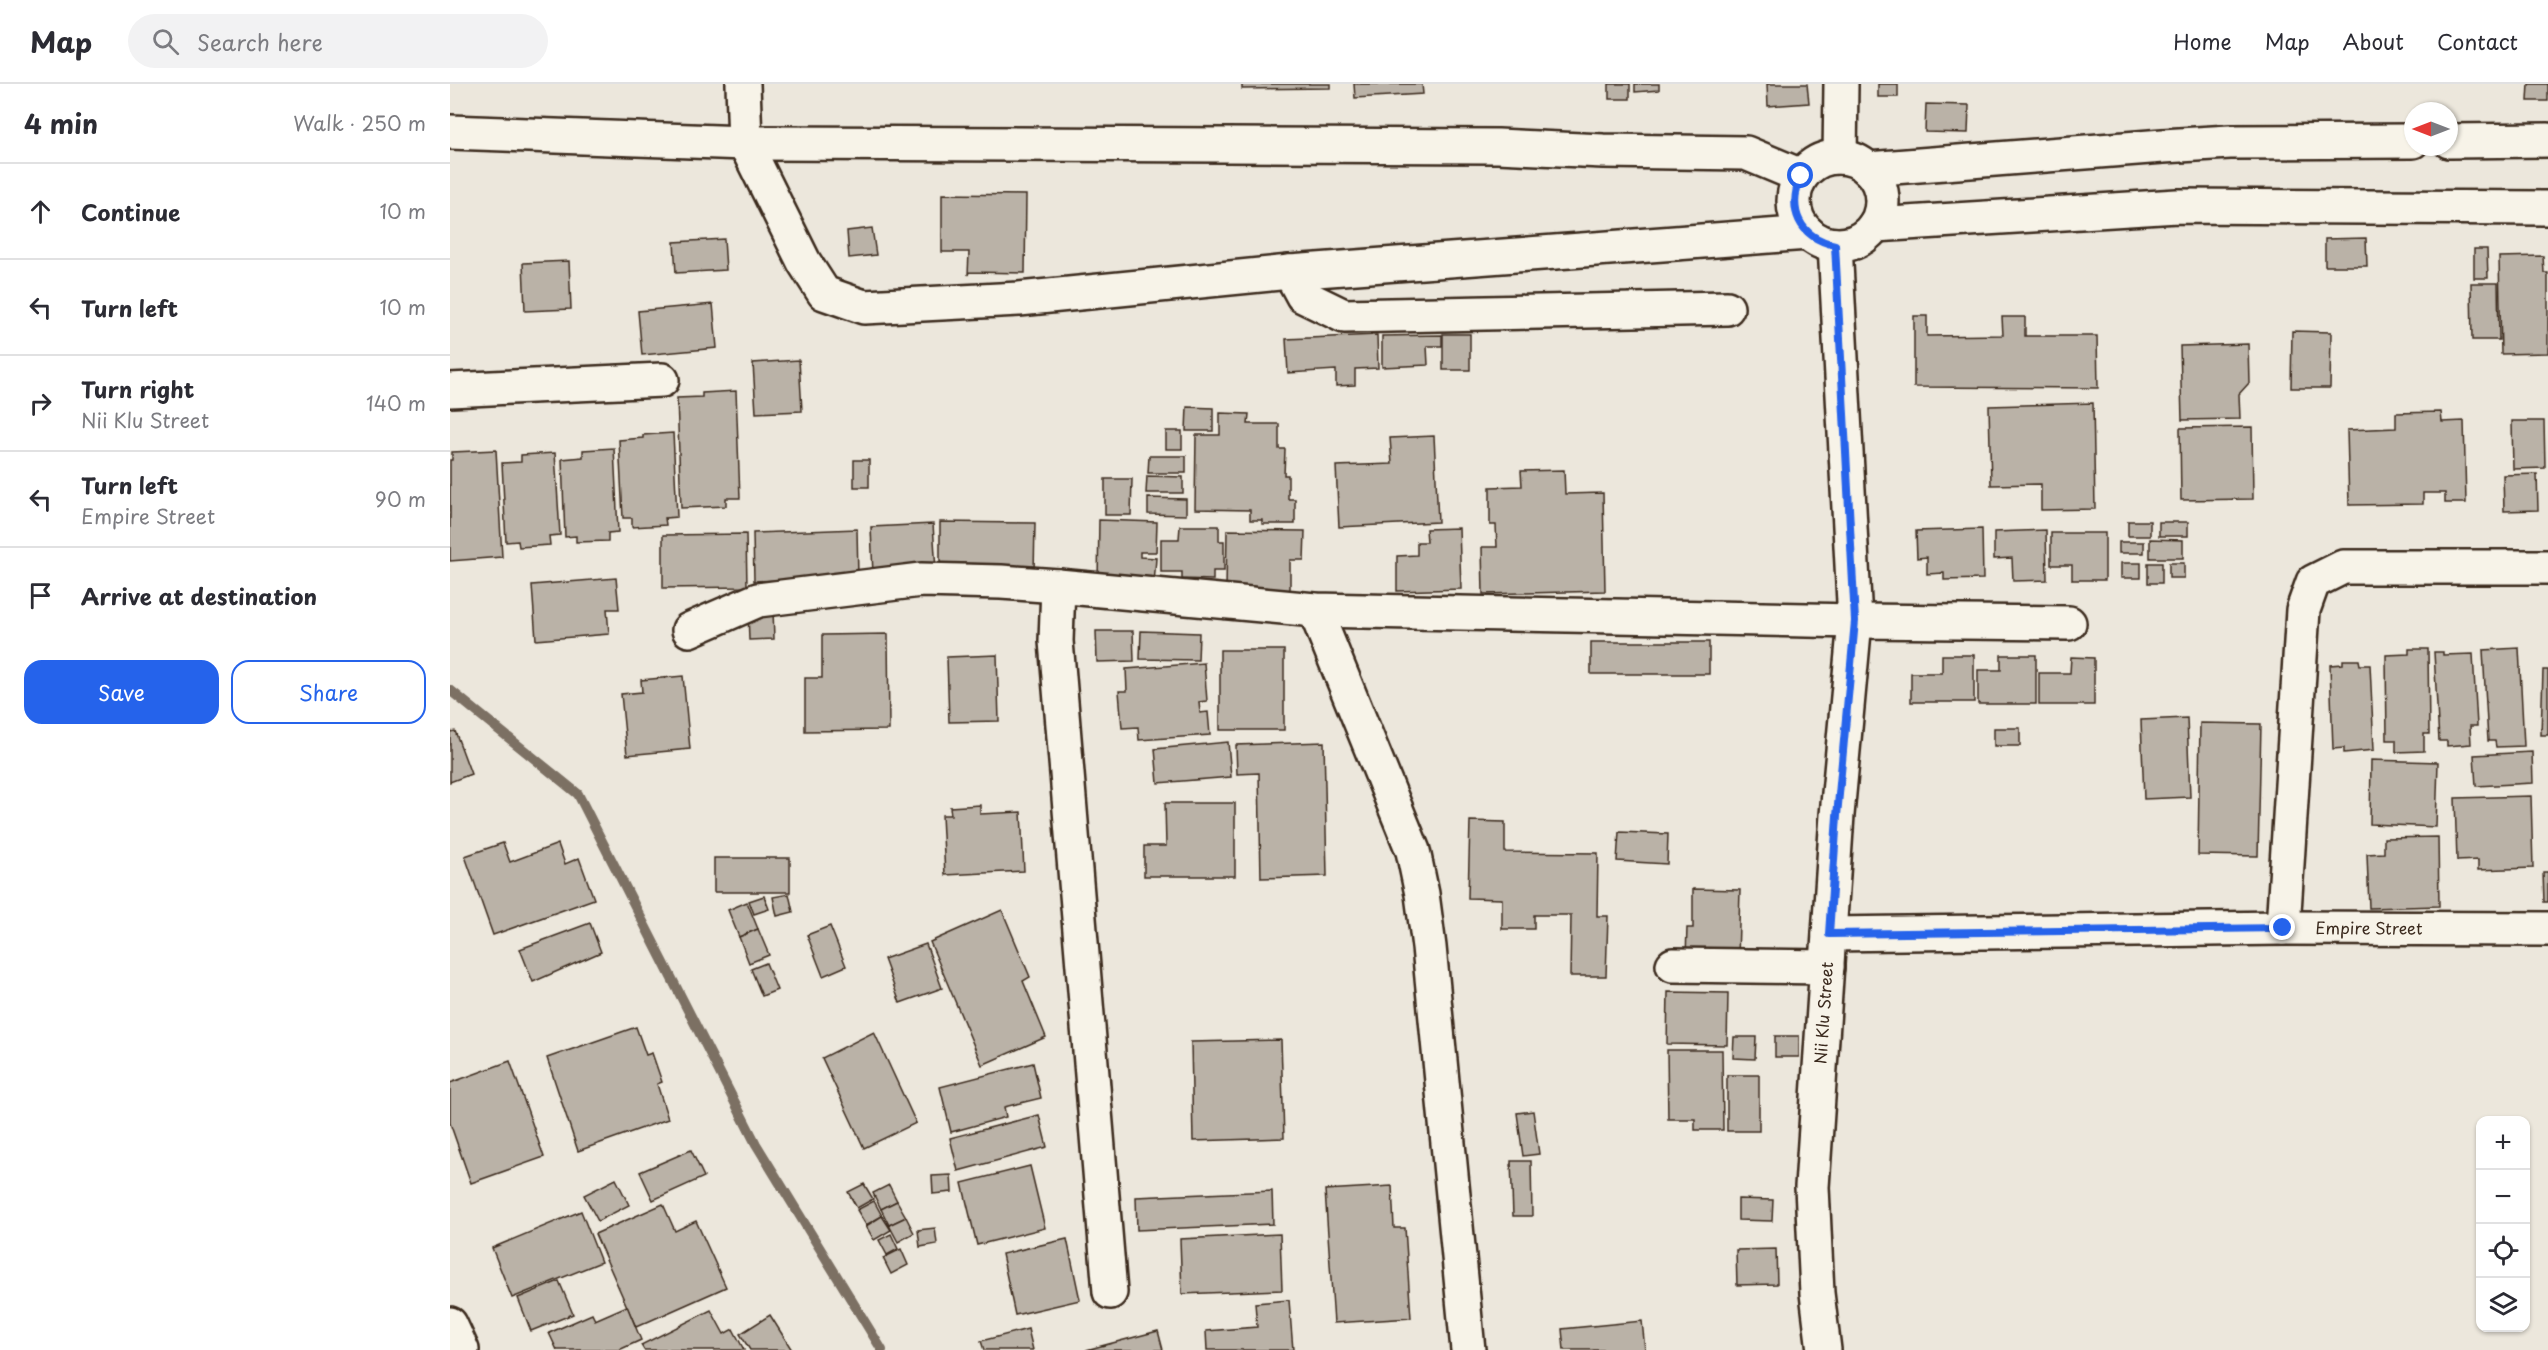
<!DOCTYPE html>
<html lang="en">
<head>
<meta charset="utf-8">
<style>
  body { margin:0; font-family:"Playpen Sans",sans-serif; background:#f2f2f3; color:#2b2b33 }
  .controls { position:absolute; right:18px; bottom:18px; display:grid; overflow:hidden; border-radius:12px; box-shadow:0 2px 4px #0004 }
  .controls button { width:54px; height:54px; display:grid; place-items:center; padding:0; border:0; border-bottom:2px solid #e1e1e2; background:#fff; color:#2b2b33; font:30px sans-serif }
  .compass { position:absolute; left:1954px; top:18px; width:54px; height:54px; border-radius:50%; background:#fff; box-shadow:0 2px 4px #0004; rotate:270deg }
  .stop { position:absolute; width:18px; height:18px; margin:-14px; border:4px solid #2563eb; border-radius:50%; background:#fff }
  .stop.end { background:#2563eb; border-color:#fff; box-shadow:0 2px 6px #0008 }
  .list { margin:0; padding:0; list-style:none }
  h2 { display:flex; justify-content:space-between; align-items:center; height:78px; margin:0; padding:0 24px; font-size:26px }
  h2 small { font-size:20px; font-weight:400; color:#7c7c81 }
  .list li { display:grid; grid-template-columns:39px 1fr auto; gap:18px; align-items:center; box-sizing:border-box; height:96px; padding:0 24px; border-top:2px solid #e1e1e2 }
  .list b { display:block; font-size:22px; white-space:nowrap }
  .list p { margin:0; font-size:20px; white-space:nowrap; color:#7c7c81 }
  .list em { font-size:20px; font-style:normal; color:#7c7c81 }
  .actions { display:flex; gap:12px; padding:18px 24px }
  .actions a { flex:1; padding:14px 0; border:2px solid #2563eb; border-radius:18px; text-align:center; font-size:21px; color:#2563eb }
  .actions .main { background:#2563eb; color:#fff }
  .icon { flex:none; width:33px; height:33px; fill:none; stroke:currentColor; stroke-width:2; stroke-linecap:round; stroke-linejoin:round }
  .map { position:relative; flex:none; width:2098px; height:1266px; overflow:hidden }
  header { display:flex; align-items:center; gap:36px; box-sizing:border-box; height:84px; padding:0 30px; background:#fff; border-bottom:2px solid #e1e1e2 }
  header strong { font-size:28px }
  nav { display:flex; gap:33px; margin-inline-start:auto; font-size:21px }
  .search { width:420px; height:54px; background:#f2f2f3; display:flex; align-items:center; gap:15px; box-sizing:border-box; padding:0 21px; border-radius:33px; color:#7c7c81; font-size:22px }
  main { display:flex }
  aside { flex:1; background:#fff }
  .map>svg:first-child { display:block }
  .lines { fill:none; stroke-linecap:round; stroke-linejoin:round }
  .stream { stroke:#7c7064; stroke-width:10 }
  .building { fill:#bab2a7; stroke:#3b2a1e; stroke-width:1.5 }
  .minor-casing { stroke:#3b2a1e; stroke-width:38 }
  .minor { stroke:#f7f3e8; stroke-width:33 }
  .route { stroke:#2563eb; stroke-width:8 }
  .labels { text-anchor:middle; stroke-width:6; stroke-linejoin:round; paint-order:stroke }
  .street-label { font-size:16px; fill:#3b2a1e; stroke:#f7f3e8 }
</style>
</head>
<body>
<header>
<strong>Map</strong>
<div class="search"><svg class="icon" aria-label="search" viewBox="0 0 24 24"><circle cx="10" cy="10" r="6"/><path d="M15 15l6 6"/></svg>Search here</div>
<nav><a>Home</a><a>Map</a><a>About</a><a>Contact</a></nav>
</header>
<main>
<aside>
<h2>4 min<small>Walk · 250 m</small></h2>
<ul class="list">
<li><svg class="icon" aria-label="ahead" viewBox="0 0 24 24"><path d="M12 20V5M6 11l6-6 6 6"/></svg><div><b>Continue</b></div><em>10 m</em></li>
<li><svg class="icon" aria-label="left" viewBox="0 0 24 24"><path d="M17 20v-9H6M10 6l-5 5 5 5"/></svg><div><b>Turn left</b></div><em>10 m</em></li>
<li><svg class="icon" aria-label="right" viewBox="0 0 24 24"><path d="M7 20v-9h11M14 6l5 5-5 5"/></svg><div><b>Turn right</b><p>Nii Klu Street</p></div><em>140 m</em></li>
<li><svg class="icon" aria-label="left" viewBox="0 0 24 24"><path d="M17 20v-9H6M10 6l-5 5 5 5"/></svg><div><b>Turn left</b><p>Empire Street</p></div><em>90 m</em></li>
<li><svg class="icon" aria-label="arrive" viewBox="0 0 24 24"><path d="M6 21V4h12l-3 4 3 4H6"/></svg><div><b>Arrive at destination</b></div></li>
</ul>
<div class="actions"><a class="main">Save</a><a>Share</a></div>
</aside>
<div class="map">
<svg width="2098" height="1266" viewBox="0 0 2098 1266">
  <rect width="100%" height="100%" fill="#ece7dc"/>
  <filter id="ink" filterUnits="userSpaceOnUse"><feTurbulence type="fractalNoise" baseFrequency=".0167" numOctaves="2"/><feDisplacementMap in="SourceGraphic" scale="12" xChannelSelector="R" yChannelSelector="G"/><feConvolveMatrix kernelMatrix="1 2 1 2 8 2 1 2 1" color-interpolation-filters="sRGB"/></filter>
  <g filter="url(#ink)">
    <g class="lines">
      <polyline class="stream" points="0,606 128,710 306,1060 432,1266"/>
    </g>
    <g class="building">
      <polygon points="792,0 880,0 880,4 792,5"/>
      <polygon points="904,0 972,0 973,10 905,14"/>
      <rect x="1159" y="0" width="21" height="15"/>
      <polygon points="1185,0 1209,0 1209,6 1185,8"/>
      <polygon points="1317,0 1357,0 1359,19 1318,22"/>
      <rect x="1428" y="0" width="20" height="13"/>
      <polygon points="2079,0 2098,0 2098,17 2078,17"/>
      <polygon points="1476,20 1519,21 1518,49 1475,48"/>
      <polygon points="492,110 576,111 575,189 519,188 518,191 519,168 492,168"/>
      <polygon points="422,144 426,171 399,174 397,147"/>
      <polygon points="1916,154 1917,182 1875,182 1875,155"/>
      <polygon points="274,155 276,186 226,189 224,158"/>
      <polygon points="2024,165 2037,165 2038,194 2024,194"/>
      <polygon points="2093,172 2094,189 2098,189 2098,269 2051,270 2049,173"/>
      <polygon points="119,177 121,225 75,227 73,179"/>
      <polygon points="2021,199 2048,199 2049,256 2022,256"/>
      <polygon points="263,220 267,264 192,271 188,227"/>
      <polygon points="1464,232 1477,232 1477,252 1553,251 1552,233 1575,233 1575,252 1647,252 1648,304 1464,303"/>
      <polygon points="1842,247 1881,248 1880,304 1841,304"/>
      <rect x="993" y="250" width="27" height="36"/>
      <polygon points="927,251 928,284 905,285 905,301 886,302 886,286 838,289 836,255"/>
      <polygon points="992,251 992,262 977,262 978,281 932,283 932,252"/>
      <polygon points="1798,260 1799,299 1789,310 1790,335 1732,336 1730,262"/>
      <polygon points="349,276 352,327 306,329 303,279"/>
      <polygon points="286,307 290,414 276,414 276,422 231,424 227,314 252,313 252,309"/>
      <polygon points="1643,319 1645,425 1591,426 1591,400 1541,401 1539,322"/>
      <polygon points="737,323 763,324 763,347 736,347"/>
      <polygon points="1991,328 1992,338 2014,337 2016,419 1995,419 1995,409 1973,409 1973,420 1899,421 1897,346 1946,344 1946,329"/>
      <polygon points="770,329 799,330 798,340 829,340 829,365 835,365 834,391 838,391 838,415 845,415 845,440 812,440 812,436 800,436 800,426 745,425 746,351 770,351"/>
      <polygon points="2062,337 2094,337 2095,384 2063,385"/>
      <polygon points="1802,343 1803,415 1731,416 1730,344"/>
      <rect x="716" y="347" width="16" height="18"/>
      <polygon points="223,349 227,433 215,434 216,441 182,443 182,434 173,434 169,356 193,354 193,351"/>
      <polygon points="984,352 988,438 889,443 886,382 942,380 940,354"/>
      <polygon points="164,364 168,448 158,449 158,457 126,458 126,452 115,453 112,375 133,373 133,366"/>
      <polygon points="46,366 52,473 0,477 0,376 2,376 2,368"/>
      <polygon points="105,369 110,451 99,452 100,461 69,463 68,457 56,458 52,379 71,378 71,371"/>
      <polygon points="699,372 736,372 736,389 698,389"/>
      <rect x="404" y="376" width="15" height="27"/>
      <polygon points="1114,386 1115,410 1153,409 1155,507 1033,510 1032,463 1047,463 1046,441 1040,441 1040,403 1072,402 1071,387"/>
      <polygon points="2087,390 2088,426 2054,427 2053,391"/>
      <polygon points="697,392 733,393 733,409 696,409"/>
      <polygon points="655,395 682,395 681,431 655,431"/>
      <polygon points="698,414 736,415 736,431 698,430"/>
      <polygon points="649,436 707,438 706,468 690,468 690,473 706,474 704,500 648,498"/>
      <rect x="1678" y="437" width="22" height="15"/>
      <polygon points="490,438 585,439 584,488 490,487"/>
      <rect x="1709" y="438" width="29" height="14"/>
      <polygon points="483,440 486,487 423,491 421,443"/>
      <polygon points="730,442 769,442 769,457 774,457 774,487 763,487 763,496 732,495 732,488 711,488 711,455 729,455"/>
      <polygon points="1009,444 1011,505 947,507 947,472 967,471 967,458 977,458 976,445"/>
      <polygon points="407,445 408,493 304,497 303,449"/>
      <polygon points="1532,445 1533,495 1494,496 1494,489 1477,490 1477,473 1467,474 1466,447"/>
      <polygon points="777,446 855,447 854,476 840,476 840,507 776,506"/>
      <polygon points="1596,446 1597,496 1563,497 1562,474 1544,475 1544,448"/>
      <polygon points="1601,449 1655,449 1655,496 1622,496 1622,481 1601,481"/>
      <polygon points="296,450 297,503 213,504 213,451"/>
      <polygon points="1700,455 1733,456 1733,474 1700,474"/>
      <rect x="1669" y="458" width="25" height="11"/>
      <rect x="1671" y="479" width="20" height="15"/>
      <rect x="1698" y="479" width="14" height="20"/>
      <rect x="1719" y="479" width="15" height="15"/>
      <polygon points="166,494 169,525 157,525 159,550 86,556 82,501"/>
      <polygon points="323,526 324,555 299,556 298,527"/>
      <polygon points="646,547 683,547 684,577 647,578"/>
      <polygon points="691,547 749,549 748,576 690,575"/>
      <polygon points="438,550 439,646 355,647 355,594 372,594 372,551"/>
      <rect x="1141" y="558" width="118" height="32"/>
      <polygon points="2069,564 2074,662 2046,663 2045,657 2038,657 2033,566"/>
      <polygon points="1959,565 1978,565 1979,650 1974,650 1974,667 1946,668 1946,656 1937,656 1936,571 1959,570"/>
      <rect x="770" y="566" width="64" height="80"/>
      <polygon points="1984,568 1993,568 1993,571 2023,570 2027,642 2020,642 2021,660 1997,662 1997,657 1989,657"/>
      <polygon points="547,571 549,637 499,638 497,573"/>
      <polygon points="1492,571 1524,571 1524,618 1461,618 1461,589 1492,589"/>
      <polygon points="1551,571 1586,571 1586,620 1528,620 1528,586 1551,586"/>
      <polygon points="1621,573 1644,574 1644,621 1589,621 1589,589 1620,589"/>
      <polygon points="1893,576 1909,576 1910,581 1920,581 1924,666 1894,669 1894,664 1883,665 1880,581 1893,580"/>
      <polygon points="754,579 757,617 749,618 750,629 758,628 760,651 689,656 688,643 672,644 669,607 677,607 676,585"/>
      <polygon points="2093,586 2098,586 2098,651 2091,651"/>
      <polygon points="233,592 240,665 177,671 171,610 192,608 191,596"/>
      <polygon points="1737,634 1740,713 1694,715 1691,636"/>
      <polygon points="1750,639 1811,640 1808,772 1748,771"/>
      <rect x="1544" y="644" width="26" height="18"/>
      <polygon points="5,647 21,690 0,698 0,648"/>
      <polygon points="778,658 781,693 708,699 705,665"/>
      <polygon points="874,658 877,792 811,794 809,689 787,690 786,661"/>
      <polygon points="2082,668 2083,699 2026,702 2024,671"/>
      <polygon points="1921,676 1988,678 1986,743 1920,740"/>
      <polygon points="2081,712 2083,784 2028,786 2028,776 2007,777 2005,714"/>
      <polygon points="715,719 785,719 785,792 694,792 694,762 716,762"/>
      <polygon points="530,721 530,730 571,728 574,787 495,791 492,731 501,731 500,723"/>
      <polygon points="1020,737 1055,738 1055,768 1148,769 1147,832 1158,832 1156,892 1120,892 1121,831 1084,831 1084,845 1052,845 1052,815 1018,814"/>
      <polygon points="1169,748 1218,750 1217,780 1167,777"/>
      <polygon points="1988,753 1989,822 1919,824 1917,770 1934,769 1934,754"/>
      <polygon points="53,759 60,778 108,760 115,780 129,774 144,815 43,851 15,772"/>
      <rect x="264" y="774" width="76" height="34"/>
      <polygon points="2093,788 2098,788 2098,818 2094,818"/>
      <polygon points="1243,805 1290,806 1288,874 1236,873 1237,844 1243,844"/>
      <polygon points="339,810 343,828 327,832 323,813"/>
      <polygon points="314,812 319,825 304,830 299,817"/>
      <polygon points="297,818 308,845 289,853 278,826"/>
      <polygon points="552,826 580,893 573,897 596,953 532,981 480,858"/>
      <polygon points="140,839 151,868 83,898 70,865"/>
      <polygon points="380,842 396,882 373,892 357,851"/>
      <polygon points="308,845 319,871 299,879 289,853"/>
      <polygon points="476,860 492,904 450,919 434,875"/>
      <polygon points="316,879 327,906 312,912 301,885"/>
      <polygon points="1218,908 1278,909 1277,961 1217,960"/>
      <polygon points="186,943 196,971 202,969 212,998 207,1000 218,1035 128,1067 97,974"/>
      <polygon points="424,948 466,1039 414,1064 372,974"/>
      <rect x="1325" y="952" width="24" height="21"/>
      <polygon points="1284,953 1306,953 1305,975 1283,974"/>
      <polygon points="831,956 834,1054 743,1057 741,958"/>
      <polygon points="1217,966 1272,966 1273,1046 1245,1046 1245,1035 1218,1035"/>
      <polygon points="60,977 94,1073 21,1099 0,1039 0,999"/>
      <polygon points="583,979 591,1014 554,1023 556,1033 501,1048 490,1003"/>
      <rect x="1277" y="991" width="32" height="56"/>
      <polygon points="1083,1027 1089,1070 1073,1072 1067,1029"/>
      <polygon points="589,1031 597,1063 508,1087 500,1054"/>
      <polygon points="241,1066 254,1093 203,1116 190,1088"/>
      <polygon points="1061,1077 1081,1077 1082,1132 1063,1132"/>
      <polygon points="580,1082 595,1144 527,1161 512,1099"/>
      <polygon points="501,1091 502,1108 483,1110 482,1092"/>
      <polygon points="166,1095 179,1121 148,1137 134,1111"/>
      <polygon points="414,1100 423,1115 407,1124 398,1108"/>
      <polygon points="439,1101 447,1117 431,1125 423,1109"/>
      <polygon points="942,1102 944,1144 955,1144 961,1234 884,1239 875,1106"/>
      <polygon points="822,1107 823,1140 687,1146 686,1113"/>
      <polygon points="1288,1115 1323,1116 1322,1137 1288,1136"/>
      <polygon points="424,1117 432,1132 416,1141 407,1126"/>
      <polygon points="447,1117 456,1133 439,1141 431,1125"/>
      <polygon points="213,1120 225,1147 246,1137 276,1203 186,1243 145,1150"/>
      <polygon points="131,1127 151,1178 62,1214 42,1164"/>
      <polygon points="432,1132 441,1146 424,1156 416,1142"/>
      <polygon points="456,1133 464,1149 448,1158 439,1141"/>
      <polygon points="485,1144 487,1160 470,1163 468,1146"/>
      <polygon points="441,1150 448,1165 437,1171 429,1156"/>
      <polygon points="830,1150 832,1206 732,1210 730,1155"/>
      <polygon points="617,1155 630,1216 565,1231 552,1170"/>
      <polygon points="451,1165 458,1181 441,1190 433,1174"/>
      <polygon points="1326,1165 1327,1200 1287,1201 1286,1166"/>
      <polygon points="109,1197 123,1230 81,1247 68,1214"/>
      <polygon points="839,1216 843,1266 757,1266 756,1247 807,1243 805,1219"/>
      <polygon points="177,1222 191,1256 169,1266 107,1266 99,1249 142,1230 145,1236"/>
      <polygon points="261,1226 274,1250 283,1245 294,1266 194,1266 191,1261"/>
      <polygon points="320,1231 342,1266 300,1266 290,1250"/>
      <polygon points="1192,1237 1195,1266 1114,1266 1112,1245"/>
      <polygon points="578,1245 583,1266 534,1266 531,1257"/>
      <polygon points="708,1247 713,1266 636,1266"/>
    </g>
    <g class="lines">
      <g class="minor-casing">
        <g id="minor">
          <polyline points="293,0 295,59 354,178 374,209 414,223 569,215 840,188 1358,149"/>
          <polyline points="0,48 295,59 1048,62 1153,67 1296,69 1351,92"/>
          <polyline points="1999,57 2098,56"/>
          <polyline points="1390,73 1391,0"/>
          <circle cx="1388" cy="117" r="44"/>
          <polyline points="1418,85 1713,62 1780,58 1963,57"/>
          <polyline points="1425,141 1727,122 2098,124"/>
          <polyline points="840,188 853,212 894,232 1277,224"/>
          <polyline points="0,306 212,296"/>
          <polyline points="865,526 963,767 972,810 979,863 1018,1266"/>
          <polyline points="239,546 308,516 471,496 551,498 608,502"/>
          <polyline points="1833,844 1853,526 1863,498 1893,483 2098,483"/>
          <path id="s1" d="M 1379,850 L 1833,844 L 2098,845"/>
          <polyline points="1223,881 1377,883"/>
          <polyline points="660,1208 606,557 608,502 865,526 1405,537 1619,539"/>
          <polyline points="0,1240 12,1266"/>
          <path id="s2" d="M 1374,1266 L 1367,1209 L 1362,1103 L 1387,731 L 1405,537 L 1385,161"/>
        </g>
      </g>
      <use href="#minor" class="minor"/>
    </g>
  </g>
  <g class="lines" filter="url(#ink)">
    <path class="route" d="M 1351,92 C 1337,126 1349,153 1385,161 L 1405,537 L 1387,732 L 1379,850 L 1833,844"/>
  </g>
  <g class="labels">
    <g class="street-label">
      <text dy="6" stroke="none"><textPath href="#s1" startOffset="540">Empire Street</textPath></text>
      <text dy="6" stroke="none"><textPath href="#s2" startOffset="338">Nii Klu Street</textPath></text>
    </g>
  </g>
</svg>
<div class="controls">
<button>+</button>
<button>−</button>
<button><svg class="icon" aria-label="locate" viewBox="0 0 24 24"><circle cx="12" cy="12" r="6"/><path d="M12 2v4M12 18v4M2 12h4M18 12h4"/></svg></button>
<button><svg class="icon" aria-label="layers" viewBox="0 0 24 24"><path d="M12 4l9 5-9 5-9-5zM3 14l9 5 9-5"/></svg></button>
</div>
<svg class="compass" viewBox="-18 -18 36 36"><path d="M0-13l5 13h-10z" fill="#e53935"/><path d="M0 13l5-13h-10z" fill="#7c7c81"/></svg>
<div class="stop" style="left:1351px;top:92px"></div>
<div class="stop end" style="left:1833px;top:844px"></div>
</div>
</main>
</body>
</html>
